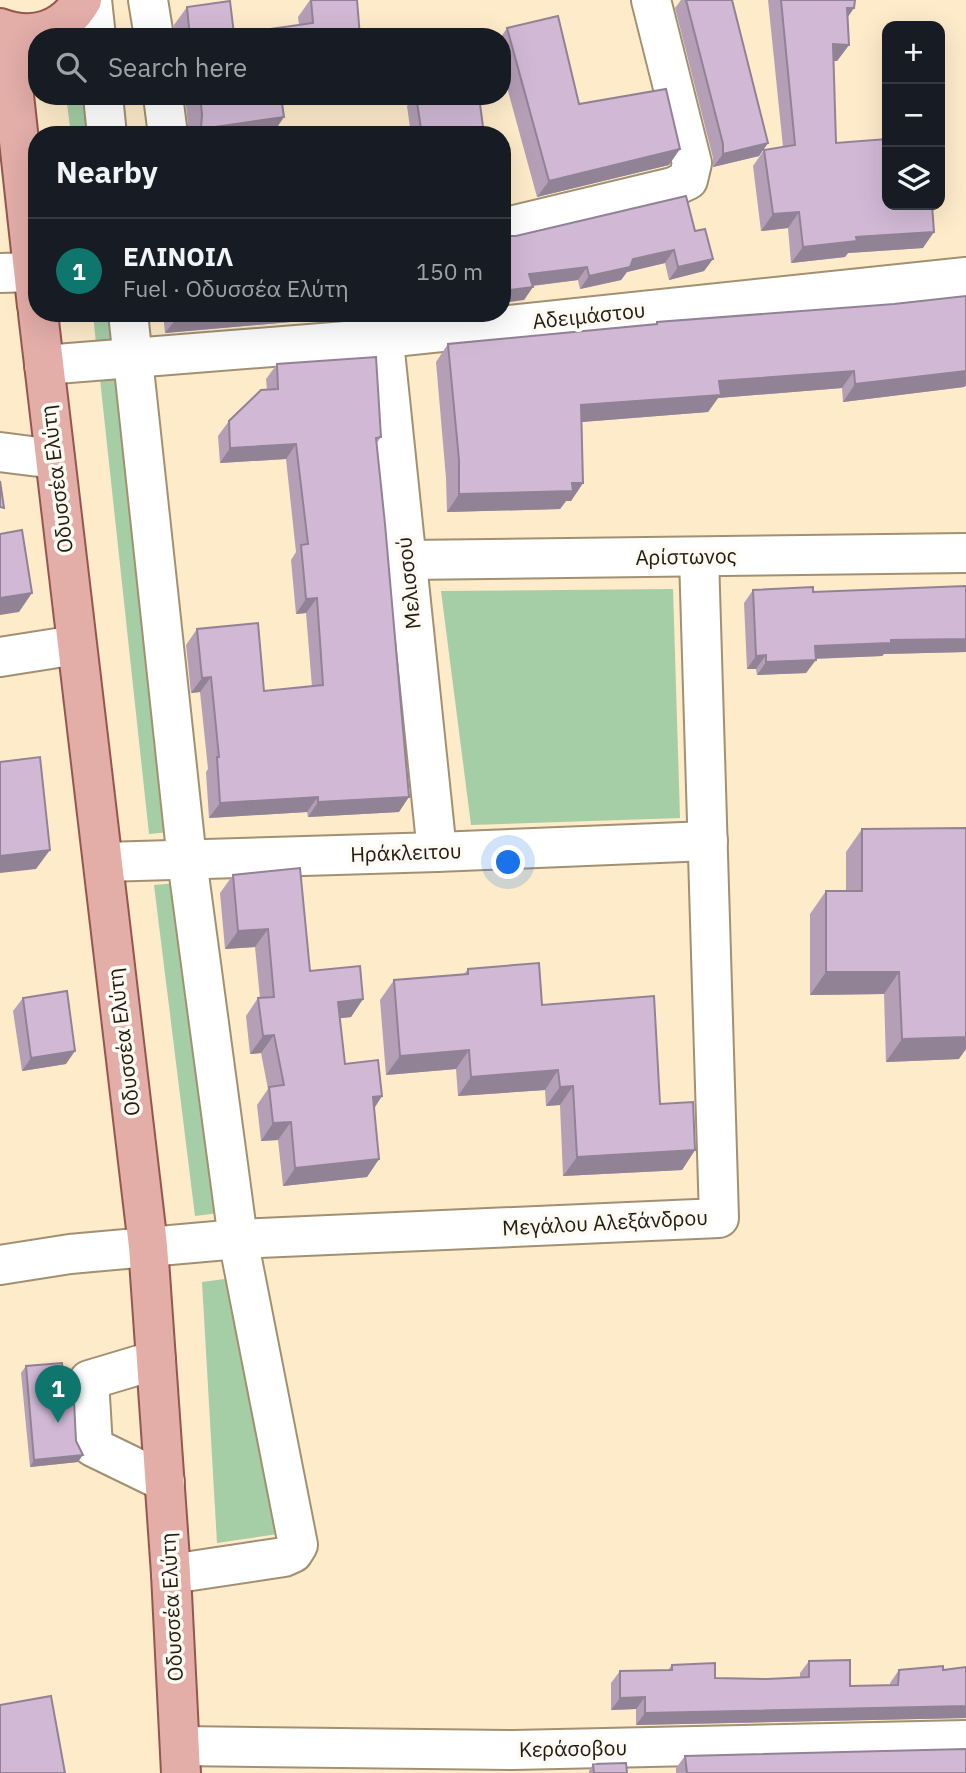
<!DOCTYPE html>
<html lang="en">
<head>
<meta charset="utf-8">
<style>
  body { margin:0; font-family:"IBM Plex Sans",sans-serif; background:#20242c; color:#f1f3f6 }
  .controls { position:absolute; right:21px; top:21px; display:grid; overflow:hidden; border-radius:14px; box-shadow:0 7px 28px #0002 }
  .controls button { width:63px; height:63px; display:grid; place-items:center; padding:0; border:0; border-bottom:2px solid #363941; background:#171b24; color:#f1f3f6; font:35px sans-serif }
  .you { position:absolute; left:509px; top:863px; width:24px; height:24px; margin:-18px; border:5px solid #fff; border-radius:50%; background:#1a73e8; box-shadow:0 0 0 10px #1a73e833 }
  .badge { display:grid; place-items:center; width:46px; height:46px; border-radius:50%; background:#0f766e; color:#fff; font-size:23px; font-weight:700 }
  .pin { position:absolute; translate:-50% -58px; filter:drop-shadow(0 2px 4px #0008) }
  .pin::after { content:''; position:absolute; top:37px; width:24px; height:21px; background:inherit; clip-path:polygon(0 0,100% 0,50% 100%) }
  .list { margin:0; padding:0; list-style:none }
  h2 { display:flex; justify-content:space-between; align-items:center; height:91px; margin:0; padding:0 28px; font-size:30px }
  h2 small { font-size:23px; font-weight:400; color:#9ea1a6 }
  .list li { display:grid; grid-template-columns:46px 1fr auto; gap:21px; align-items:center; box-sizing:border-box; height:105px; padding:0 28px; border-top:2px solid #363941 }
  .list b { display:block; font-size:26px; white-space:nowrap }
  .list p { margin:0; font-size:23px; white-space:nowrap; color:#9ea1a6 }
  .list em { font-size:23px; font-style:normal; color:#9ea1a6 }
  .icon { flex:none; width:38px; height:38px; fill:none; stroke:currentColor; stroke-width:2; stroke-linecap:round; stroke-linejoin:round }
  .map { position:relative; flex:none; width:966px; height:1773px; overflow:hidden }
  .search { position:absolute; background:#171b24; box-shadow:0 7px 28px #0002; left:28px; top:28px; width:483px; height:77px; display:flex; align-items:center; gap:18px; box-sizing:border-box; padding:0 24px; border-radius:28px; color:#9ea1a6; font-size:26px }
  .panel { position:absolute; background:#171b24; box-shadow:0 7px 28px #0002; left:28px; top:126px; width:483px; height:196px; border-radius:28px }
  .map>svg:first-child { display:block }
  .green { fill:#a5cda6 }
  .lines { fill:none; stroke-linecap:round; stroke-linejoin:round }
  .minor-casing { stroke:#a19072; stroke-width:42 }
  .major-casing { stroke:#93574d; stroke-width:42 }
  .minor { stroke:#fff; stroke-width:38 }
  .major { stroke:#e3ada8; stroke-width:38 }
  .wall { fill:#b49fb7 }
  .shaded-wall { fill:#928295 }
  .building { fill:#d1b9d5; stroke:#928295; stroke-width:2 }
  .labels { text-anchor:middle; stroke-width:7; stroke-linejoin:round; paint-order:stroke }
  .street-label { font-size:21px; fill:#221c10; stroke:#fdfaf3 }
</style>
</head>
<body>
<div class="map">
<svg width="966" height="1773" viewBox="0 0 966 1773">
  <rect width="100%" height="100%" fill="#fdebca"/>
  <g class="green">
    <polygon points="66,96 87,96 92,135 71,135"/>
    <polygon points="93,313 114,313 117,342 96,344"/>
    <polygon points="121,377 169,832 149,834 100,379"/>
    <polygon points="673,589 680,818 471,825 441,591"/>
    <polygon points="176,883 219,1213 195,1216 154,885"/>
    <polygon points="232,1278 278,1534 217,1543 202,1282"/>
  </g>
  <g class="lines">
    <g class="minor-casing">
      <g id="minor">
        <polyline points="92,0 96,37"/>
        <polyline points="148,0 154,37"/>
        <polyline points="103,96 107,135"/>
        <polyline points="163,96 168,135"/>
        <polyline points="502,228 673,187 688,180 692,163 651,0"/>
        <polyline points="0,273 33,272"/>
        <polyline points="128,313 187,860 238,1239 298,1545 293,1553 284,1557 171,1574"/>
        <polyline points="381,313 437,852"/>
        <polyline points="44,365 384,338 966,277"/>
        <polyline points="0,452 55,459"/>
        <polyline points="407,560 966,553"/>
        <polyline points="0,657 76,645"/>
        <polyline points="104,862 437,852 708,841"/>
        <polyline points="0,1265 70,1254 238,1239 719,1218 699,557"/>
        <polyline points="156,1360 89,1380 93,1447 165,1482"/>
        <polyline points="180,1746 513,1750 966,1740"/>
      </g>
    </g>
    <g class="major-casing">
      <g id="major">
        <path d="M 0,28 C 33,40 64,31 82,0"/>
        <polyline points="7,31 37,306"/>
        <polyline points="38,313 148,1246 171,1574 181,1773"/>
      </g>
    </g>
    <use href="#minor" class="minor"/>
    <use href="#major" class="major"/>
  </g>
  <g class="wall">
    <polygon points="310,0 360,37 175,37 174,25 187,7 234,34 299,25 298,17"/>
    <polygon points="681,0 732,0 768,143 759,156 713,167 713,158 675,8"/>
    <polygon points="768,0 855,0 848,17 849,45 837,61 833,61 836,143 923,248 848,253 845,257 791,263 788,228 761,231 753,166 764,150 783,147"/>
    <polygon points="507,28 579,104 669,165 537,197 502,69 502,37 501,37"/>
    <polygon points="185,96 302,96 281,100 272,135 189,135"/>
    <polygon points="414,96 479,96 478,135 411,135 407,106"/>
    <polygon points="695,231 713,259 704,271 669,280 665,263 627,272 621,280 580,289 578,280 533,286 524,300 505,236"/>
    <polygon points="966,296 966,385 964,387 843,402 842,388 718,398 708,412 582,422 583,483 571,501 566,501 560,509 447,512 446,478 436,362 448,344 655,325 657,322 894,304"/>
    <polygon points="163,313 349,313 347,317 165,333"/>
    <polygon points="277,364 381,437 376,444 399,812 308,817 307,812 209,818 206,772 208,769 200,692 191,693 186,645 197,629 264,691 312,687 306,613 296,614 291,560 296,552 286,459 220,463 218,436 229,421 267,390 266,379"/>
    <polygon points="966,586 966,652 884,654 882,656 815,659 806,673 757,675 756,669 747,669 744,603 753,590 813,592"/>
    <polygon points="862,829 959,1059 886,1062 884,994 810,995 810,914 826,891 846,891 846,852"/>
    <polygon points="233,875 310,971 363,999 351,1017 340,1018 345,1064 382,1096 374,1109 379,1159 367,1177 283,1186 278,1140 261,1141 257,1105 268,1089 261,1053 250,1054 246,1016 258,998 260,998 255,947 225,949 220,893"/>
    <polygon points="468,969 542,1005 660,1104 695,1150 682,1170 563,1176 560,1105 546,1106 545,1090 458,1096 456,1069 386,1075 380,1000 394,980 464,974"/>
    <polygon points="23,998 66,1064 22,1071 13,1011"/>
    <polygon points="26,1366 65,1402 76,1441 78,1462 30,1467 21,1373"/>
    <polygon points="809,1661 850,1686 890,1685 890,1683 899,1670 943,1670 966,1667 966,1718 636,1725 636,1709 611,1710 611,1683 620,1671 668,1670 672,1665 715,1678 767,1679 800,1677 800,1673"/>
    <polygon points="685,1756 966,1773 676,1773 676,1768"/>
    <polygon points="593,1764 627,1773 589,1773 589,1771"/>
  </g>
  <g class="shaded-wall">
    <polygon points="847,8 854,8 843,24"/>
    <polygon points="833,44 849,45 837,61 821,60"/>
    <polygon points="270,96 302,96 267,102"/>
    <polygon points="284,117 272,135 197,135 201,129"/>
    <polygon points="483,127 478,135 463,135 465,131"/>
    <polygon points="768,143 759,156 713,167 723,154"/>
    <polygon points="680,149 669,165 537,197 549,181"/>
    <polygon points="799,212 788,228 761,231 773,214"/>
    <polygon points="934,232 923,248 848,253 845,257 791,263 803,247 856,237"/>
    <polygon points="674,250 665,263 627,272 621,280 580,289 589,276 633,259"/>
    <polygon points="713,259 704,271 669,280 678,267"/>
    <polygon points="587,267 578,280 521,287 529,274"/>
    <polygon points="533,287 524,300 502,303 502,291"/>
    <polygon points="227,313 349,313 347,317 165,333 177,318"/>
    <polygon points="854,371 842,388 718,398 708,412 569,423 581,405 719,381"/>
    <polygon points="966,371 966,385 964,387 843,402 855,384"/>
    <polygon points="296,444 286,459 220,463 230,448"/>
    <polygon points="572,483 583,483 571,501 566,501 560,509 447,512 459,494"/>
    <polygon points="32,593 19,612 0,615 0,598"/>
    <polygon points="317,598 306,613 296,614 306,599"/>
    <polygon points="966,639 966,652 884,654 882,656 806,659 815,646 891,640"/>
    <polygon points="766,655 756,669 747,669 756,656"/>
    <polygon points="816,660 806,673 757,675 766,662"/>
    <polygon points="211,677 200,692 191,693 202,678"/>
    <polygon points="318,797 307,812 209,818 220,803"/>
    <polygon points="409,797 399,812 308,817 318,802"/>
    <polygon points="50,850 36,869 0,873 0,856"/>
    <polygon points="268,929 255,947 225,949 238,931"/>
    <polygon points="826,972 899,972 884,994 810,995"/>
    <polygon points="363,999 351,1017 326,1020 338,1002"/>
    <polygon points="274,1035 261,1053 250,1054 263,1036"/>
    <polygon points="966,1037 966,1049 959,1059 886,1062 902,1039"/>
    <polygon points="469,1050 456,1069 386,1075 400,1056"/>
    <polygon points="75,1051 66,1064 22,1071 31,1058"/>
    <polygon points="558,1070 545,1090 458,1096 471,1077"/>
    <polygon points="573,1086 560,1105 546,1106 560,1087"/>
    <polygon points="382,1096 370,1114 373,1097"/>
    <polygon points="291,1122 278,1140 261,1141 273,1123"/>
    <polygon points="695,1150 682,1170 563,1176 577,1157"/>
    <polygon points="379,1159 367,1177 283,1186 295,1168"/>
    <polygon points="83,1455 78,1462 30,1467 34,1460"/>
    <polygon points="645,1697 636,1709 611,1710 620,1698"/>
    <polygon points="966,1706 966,1718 636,1725 645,1713"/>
  </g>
  <g class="building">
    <polygon points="311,0 357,0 360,37 190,37 187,7 230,1 234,34 313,23"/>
    <polygon points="686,0 732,0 768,143 723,154 723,144"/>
    <polygon points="781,0 855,0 854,8 847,8 849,45 833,44 836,143 887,139 887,205 932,205 934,232 856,237 857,241 803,247 799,212 773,214 764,150 795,145"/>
    <polygon points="558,16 579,104 666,89 680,149 549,181 507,28"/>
    <polygon points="200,96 281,96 284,117 201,129 202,114"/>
    <polygon points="416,96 479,96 483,127 465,131 466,135 422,135"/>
    <polygon points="686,196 695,231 705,229 713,259 678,267 674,250 633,259 630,267 589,276 587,267 529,274 533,287 502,291 502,234 505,236 516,236"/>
    <polygon points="966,296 966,371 855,384 854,371 719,381 721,395 581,405 583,483 572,483 573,491 459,494 459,460 448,344 657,324 657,322 894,304"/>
    <polygon points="176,313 227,313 177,318"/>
    <polygon points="376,357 381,437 376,438 385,524 409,797 318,802 318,797 220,803 217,757 219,757 211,677 202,678 197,629 258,623 264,691 323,685 317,598 306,599 301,545 308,544 296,444 230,448 229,421 261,390 278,389 277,364"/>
    <polygon points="0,481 4,508 0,507"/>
    <polygon points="22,530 32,593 0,598 0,534"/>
    <polygon points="966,586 966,639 891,640 891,643 815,646 816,660 766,662 766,655 756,656 753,590 813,587 813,592"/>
    <polygon points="40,757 50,850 0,856 0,762"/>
    <polygon points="966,828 966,1037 902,1039 899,972 826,972 826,891 862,891 862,829"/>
    <polygon points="300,868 310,971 360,966 363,999 338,1002 345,1064 378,1060 382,1096 373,1097 379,1159 295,1168 291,1122 273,1123 269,1087 284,1085 274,1035 263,1036 258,998 274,997 268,929 238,931 233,875"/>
    <polygon points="539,963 542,1005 654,996 660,1104 693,1102 695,1150 577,1157 573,1086 560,1087 558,1070 471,1077 469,1050 400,1056 394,980 468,974 468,969"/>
    <polygon points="67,991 75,1051 31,1058 23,998"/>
    <polygon points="62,1363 65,1402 74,1401 76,1441 83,1455 34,1460 26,1366"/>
    <polygon points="850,1660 850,1686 898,1685 899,1670 943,1666 943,1670 966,1667 966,1706 645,1713 645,1697 620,1698 620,1671 672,1670 672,1665 715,1663 715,1678 767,1679 809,1677 809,1661"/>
    <polygon points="51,1696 65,1773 0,1773 0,1705"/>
    <polygon points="966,1749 966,1773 687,1773 685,1756"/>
    <polygon points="626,1763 627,1773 594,1773 593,1764"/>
  </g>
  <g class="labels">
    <g class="street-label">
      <text transform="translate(589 316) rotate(-6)" y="7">Αδειμάστου</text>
      <text transform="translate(57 479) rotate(-97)" y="7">Οδυσσέα Ελύτη</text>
      <text transform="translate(686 557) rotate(-1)" y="7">Αρίστωνος</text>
      <text transform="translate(409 583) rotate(-96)" y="7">Μελισσού</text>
      <text transform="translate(406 853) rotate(-2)" y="7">Ηράκλειτου</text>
      <text transform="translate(124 1042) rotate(-97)" y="7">Οδυσσέα Ελύτη</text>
      <text transform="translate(605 1223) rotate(-3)" y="7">Μεγάλου Αλεξάνδρου</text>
      <text transform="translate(172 1607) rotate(-93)" y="7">Οδυσσέα Ελύτη</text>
      <text transform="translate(573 1749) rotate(-1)" y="7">Κεράσοβου</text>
    </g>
  </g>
</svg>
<div class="controls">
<button>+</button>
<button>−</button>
<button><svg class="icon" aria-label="layers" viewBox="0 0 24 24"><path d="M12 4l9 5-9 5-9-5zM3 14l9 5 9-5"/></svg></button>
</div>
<div class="you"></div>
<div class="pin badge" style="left:58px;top:1423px">1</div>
<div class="search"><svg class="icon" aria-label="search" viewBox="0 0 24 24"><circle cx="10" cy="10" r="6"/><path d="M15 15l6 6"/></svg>Search here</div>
<section class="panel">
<h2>Nearby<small></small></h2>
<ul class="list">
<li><span class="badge">1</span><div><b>ΕΛΙΝΟΙΛ</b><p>Fuel · Οδυσσέα Ελύτη</p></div><em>150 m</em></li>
</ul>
</section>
</div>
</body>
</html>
